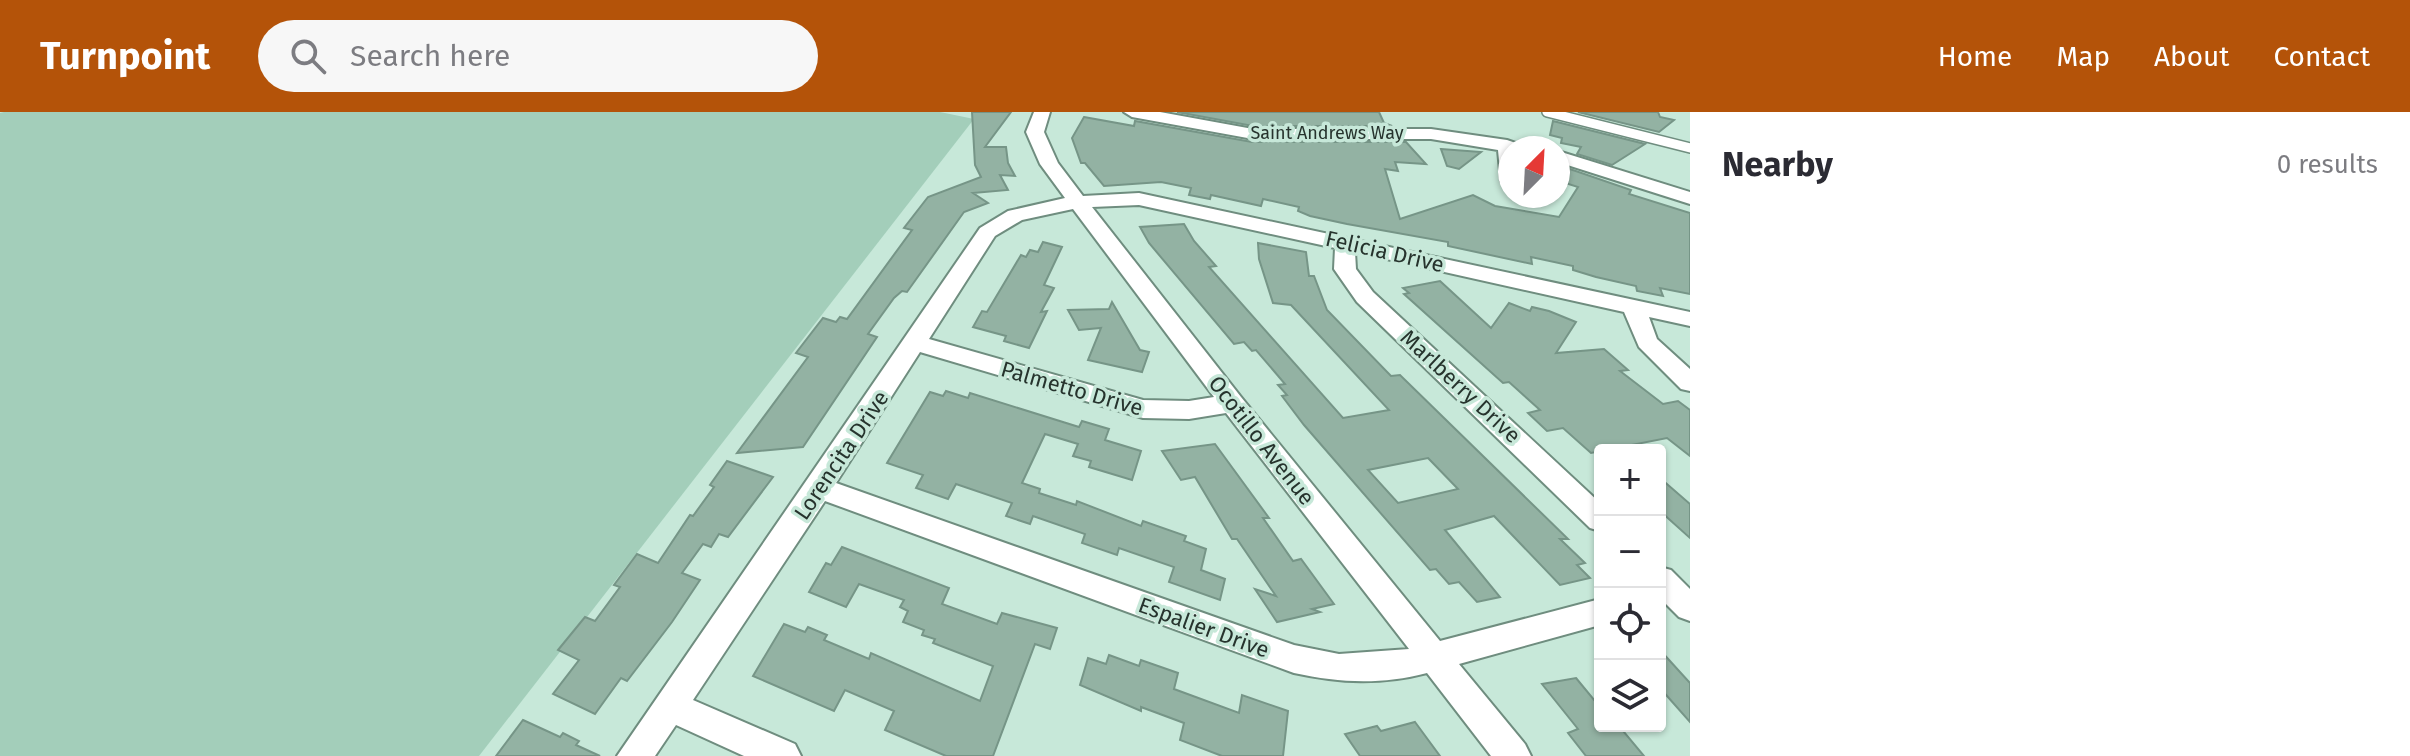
<!DOCTYPE html>
<html lang="en">
<head>
<meta charset="utf-8">
<style>
  body { margin:0; font-family:"Fira Sans",sans-serif; background:#f7f7f7; color:#2b2b33 }
  .controls { position:absolute; right:24px; bottom:24px; display:grid; overflow:hidden; border-radius:8px; box-shadow:0 2px 6px #0004 }
  .controls button { width:72px; height:72px; display:grid; place-items:center; padding:0; border:0; border-bottom:2px solid #e1e1e2; background:#fff; color:#2b2b33; font:40px sans-serif }
  .compass { position:absolute; left:1498px; top:24px; width:72px; height:72px; border-radius:50%; background:#fff; box-shadow:0 2px 6px #0004; rotate:24deg }
  .list { margin:0; padding:0; list-style:none }
  h2 { display:flex; justify-content:space-between; align-items:center; height:104px; margin:0; padding:0 32px; font-size:34px }
  h2 small { font-size:26px; font-weight:400; color:#7c7c81 }
  .icon { flex:none; width:44px; height:44px; fill:none; stroke:currentColor; stroke-width:2; stroke-linecap:round; stroke-linejoin:round }
  .map { position:relative; flex:none; width:1690px; height:644px; overflow:hidden }
  header { display:flex; align-items:center; gap:48px; box-sizing:border-box; height:112px; padding:0 40px; background:#b45309; color:#fff }
  header strong { font-size:38px }
  nav { display:flex; gap:44px; margin-inline-start:auto; font-size:28px }
  .search { width:560px; height:72px; background:#f7f7f7; display:flex; align-items:center; gap:20px; box-sizing:border-box; padding:0 28px; border-radius:44px; color:#7c7c81; font-size:30px }
  main { display:flex }
  aside { flex:1; background:#fff }
  .map>svg:first-child { display:block }
  .green { fill:#a3ceba }
  .building { fill:#93b2a3; stroke:#769587; stroke-width:2; fill-rule:evenodd }
  .lines { fill:none; stroke-linecap:round; stroke-linejoin:round }
  .lane-casing { stroke:#6f8d7f; stroke-width:12 }
  .street-casing { stroke:#6f8d7f; stroke-width:4 }
  .lane { stroke:#fff; stroke-width:9 }
  .street { fill:#fff; fill-rule:evenodd }
  .labels { text-anchor:middle; stroke-width:7; stroke-linejoin:round; paint-order:stroke }
  .far-street-label { font-size:18px; fill:#26332d; stroke:#c7e8d9 }
  .street-label { font-size:22px; fill:#26332d; stroke:#c7e8d9 }
</style>
</head>
<body>
<header>
<strong>Turnpoint</strong>
<div class="search"><svg class="icon" aria-label="search" viewBox="0 0 24 24"><circle cx="10" cy="10" r="6"/><path d="M15 15l6 6"/></svg>Search here</div>
<nav><a>Home</a><a>Map</a><a>About</a><a>Contact</a></nav>
</header>
<main>
<div class="map">
<svg width="1690" height="644" viewBox="0 0 1690 644">
  <rect width="100%" height="100%" fill="#c7e8d9"/>
  <polygon class="green" points="4,0 940,0 974,7 479,644 0,644 0,1"/>
  <g class="building">
    <polygon points="972,0 1011,0 985,35 1006,35 1008,51 1015,64 1000,63 1008,78 973,81 988,91 964,100 907,180 902,179 894,186 868,222 877,225 803,335 737,341 808,245 796,241 823,206 836,210 840,205 847,207 912,118 904,116 928,85 981,65 975,53"/>
    <polygon points="1177,0 1379,0 1384,11 1392,14 1253,14"/>
    <polygon points="1578,0 1658,0 1660,5 1674,8 1659,20"/>
    <polygon points="1084,5 1134,14 1135,9 1252,30 1406,30 1426,52 1395,50 1398,59 1385,57 1400,107 1473,83 1495,94 1559,105 1578,75 1559,69 1567,56 1631,78 1629,82 1690,101 1690,182 1660,176 1663,184 1637,179 1636,174 1596,165 1573,158 1573,154 1531,145 1532,152 1448,134 1448,130 1347,112 1310,104 1298,99 1299,95 1263,87 1261,94 1211,83 1210,87 1189,83 1191,76 1161,70 1104,74 1085,51 1081,51 1072,26"/>
    <polygon points="1553,9 1645,32 1612,53 1577,42 1581,35 1561,31 1562,26 1550,23"/>
    <polygon points="1441,37 1481,40 1459,57 1447,54"/>
    <path d="M 1184,112 L 1194,129 L 1216,154 L 1209,155 L 1343,306 L 1389,298 L 1291,193 L 1273,191 L 1259,147 L 1258,131 L 1306,140 L 1309,164 L 1314,164 L 1327,198 L 1391,264 L 1400,263 L 1568,427 L 1560,427 L 1585,451 L 1577,453 L 1590,466 L 1560,473 L 1494,404 L 1445,418 L 1500,485 L 1477,490 L 1459,470 L 1449,472 L 1436,457 L 1430,458 L 1304,313 L 1282,284 L 1287,283 L 1278,273 L 1285,272 L 1256,238 L 1252,239 L 1244,230 L 1234,232 L 1149,131 L 1140,115 ZM 1428,346 L 1458,377 L 1398,391 L 1368,358 Z"/>
    <polygon points="1043,130 1062,135 1044,173 1054,176 1041,200 1047,199 1029,236 1004,229 1006,224 973,215 982,199 987,200 1021,143 1026,145 1030,138 1038,140"/>
    <polygon points="1440,169 1491,216 1509,191 1530,199 1532,195 1549,199 1576,210 1556,241 1604,237 1628,258 1620,259 1663,292 1678,289 1690,298 1690,344 1667,326 1591,341 1563,316 1547,319 1528,301 1540,298 1509,270 1503,271 1404,182 1409,181 1403,176"/>
    <polygon points="1112,190 1140,238 1149,240 1142,260 1088,248 1101,216 1079,218 1068,198 1109,197"/>
    <polygon points="946,279 968,286 970,281 1079,315 1082,309 1109,317 1105,328 1141,339 1132,368 1089,355 1091,349 1073,344 1078,332 1045,322 1022,371 1040,377 1039,381 1076,393 1077,389 1141,414 1143,409 1186,424 1184,429 1206,437 1201,458 1225,467 1220,488 1169,470 1174,455 1119,436 1117,443 1082,431 1085,422 1033,404 1030,412 1006,404 1012,391 956,372 948,387 916,376 923,363 887,351 930,280 943,284"/>
    <polygon points="1215,332 1269,406 1263,406 1293,449 1301,447 1334,492 1312,497 1320,500 1277,510 1255,477 1276,484 1237,427 1232,427 1195,365 1181,368 1162,339"/>
    <polygon points="727,349 773,365 728,425 719,422 711,435 703,432 682,461 700,468 672,510 627,569 621,566 595,602 553,582 579,548 558,538 585,505 595,509 620,475 614,473 637,442 658,451 690,403 693,404 714,375 710,373"/>
    <polygon points="1660,366 1690,392 1690,426 1660,399"/>
    <polygon points="842,435 949,476 942,492 997,512 1002,501 1057,516 1050,537 1035,532 993,644 946,644 885,618 894,599 845,578 834,599 753,564 784,512 805,520 808,515 827,523 824,528 869,547 871,541 980,589 993,554 933,531 935,527 922,523 924,518 903,510 908,499 900,495 904,488 859,472 846,495 809,480 826,451 831,453"/>
    <polygon points="1660,538 1690,571 1690,610 1660,576"/>
    <polygon points="1109,543 1139,554 1141,548 1178,561 1174,577 1239,601 1242,583 1288,599 1283,644 1222,644 1180,628 1184,611 1141,595 1141,599 1080,573 1088,546 1106,552"/>
    <polygon points="1576,566 1600,595 1600,614 1619,614 1644,644 1586,644 1568,621 1578,617 1542,572"/>
    <polygon points="523,608 560,625 563,621 579,629 576,633 600,644 496,644"/>
    <polygon points="1415,610 1440,644 1360,644 1345,622 1377,614 1381,619"/>
  </g>
  <g class="lines">
    <g class="lane-casing">
      <polyline id="lane" points="1547,0 1690,36"/>
    </g>
    <g class="street-casing">
      <g id="street">
        <path d="M 1034,0 L 1050,0 L 1044,20 L 1058,51 L 1083,84 L 1139,81 L 1690,200 L 1690,214 L 1649,205 L 1657,227 L 1690,257 L 1690,279 L 1681,277 L 1639,235 L 1624,200 L 1355,140 L 1356,157 L 1373,180 L 1600,391 L 1600,419 L 1590,416 L 1357,190 L 1334,157 L 1335,136 L 1139,93 L 1092,95 L 1241,285 L 1440,529 L 1600,487 L 1600,513 L 1459,552 L 1525,632 L 1531,644 L 1491,644 L 1427,561 C 1381,573 1340,571 1294,561 L 825,389 L 693,588 L 795,632 L 801,644 L 744,644 L 676,613 L 655,644 L 617,644 L 980,116 L 1008,99 L 1065,86 L 1040,52 L 1026,20 ZM 1073,97 L 1214,285 L 1189,289 L 1143,288 L 929,227 L 995,124 L 1022,108 ZM 920,240 L 1143,306 L 1189,307 L 1226,301 L 1409,537 L 1339,542 L 1294,533 L 836,371 Z"/>
        <polygon points="1124,0 1160,0 1253,17 1431,17 1507,28 1530,36 1510,36 1510,75 1501,69 1498,38 1431,27 1253,27 1132,5"/>
        <polygon points="1558,39 1690,80 1690,92 1558,50"/>
        <polygon points="1660,455 1671,458 1690,477 1690,509 1679,505 1660,486"/>
      </g>
    </g>
    <use href="#lane" class="lane"/>
    <use href="#street" class="street"/>
  </g>
  <g class="labels">
    <g class="far-street-label">
      <text x="1327" y="27">Saint Andrews Way</text>
    </g>
    <g class="street-label">
      <text transform="translate(1385 139) rotate(13)" y="8">Felicia Drive</text>
      <text transform="translate(1461 274) rotate(43)" y="8">Marlberry Drive</text>
      <text transform="translate(1072 276) rotate(16)" y="8">Palmetto Drive</text>
      <text transform="translate(1262 328) rotate(52)" y="8">Ocotillo Avenue</text>
      <text transform="translate(841 343) rotate(-56)" y="8">Lorencita Drive</text>
      <text transform="translate(1204 515) rotate(20)" y="8">Espalier Drive</text>
    </g>
  </g>
</svg>
<div class="controls">
<button>+</button>
<button>−</button>
<button><svg class="icon" aria-label="locate" viewBox="0 0 24 24"><circle cx="12" cy="12" r="6"/><path d="M12 2v4M12 18v4M2 12h4M18 12h4"/></svg></button>
<button><svg class="icon" aria-label="layers" viewBox="0 0 24 24"><path d="M12 4l9 5-9 5-9-5zM3 14l9 5 9-5"/></svg></button>
</div>
<svg class="compass" viewBox="-18 -18 36 36"><path d="M0-13l5 13h-10z" fill="#e53935"/><path d="M0 13l5-13h-10z" fill="#7c7c81"/></svg>
</div>
<aside>
<h2>Nearby<small>0 results</small></h2>
<ul class="list">
</ul>
</aside>
</main>
</body>
</html>
